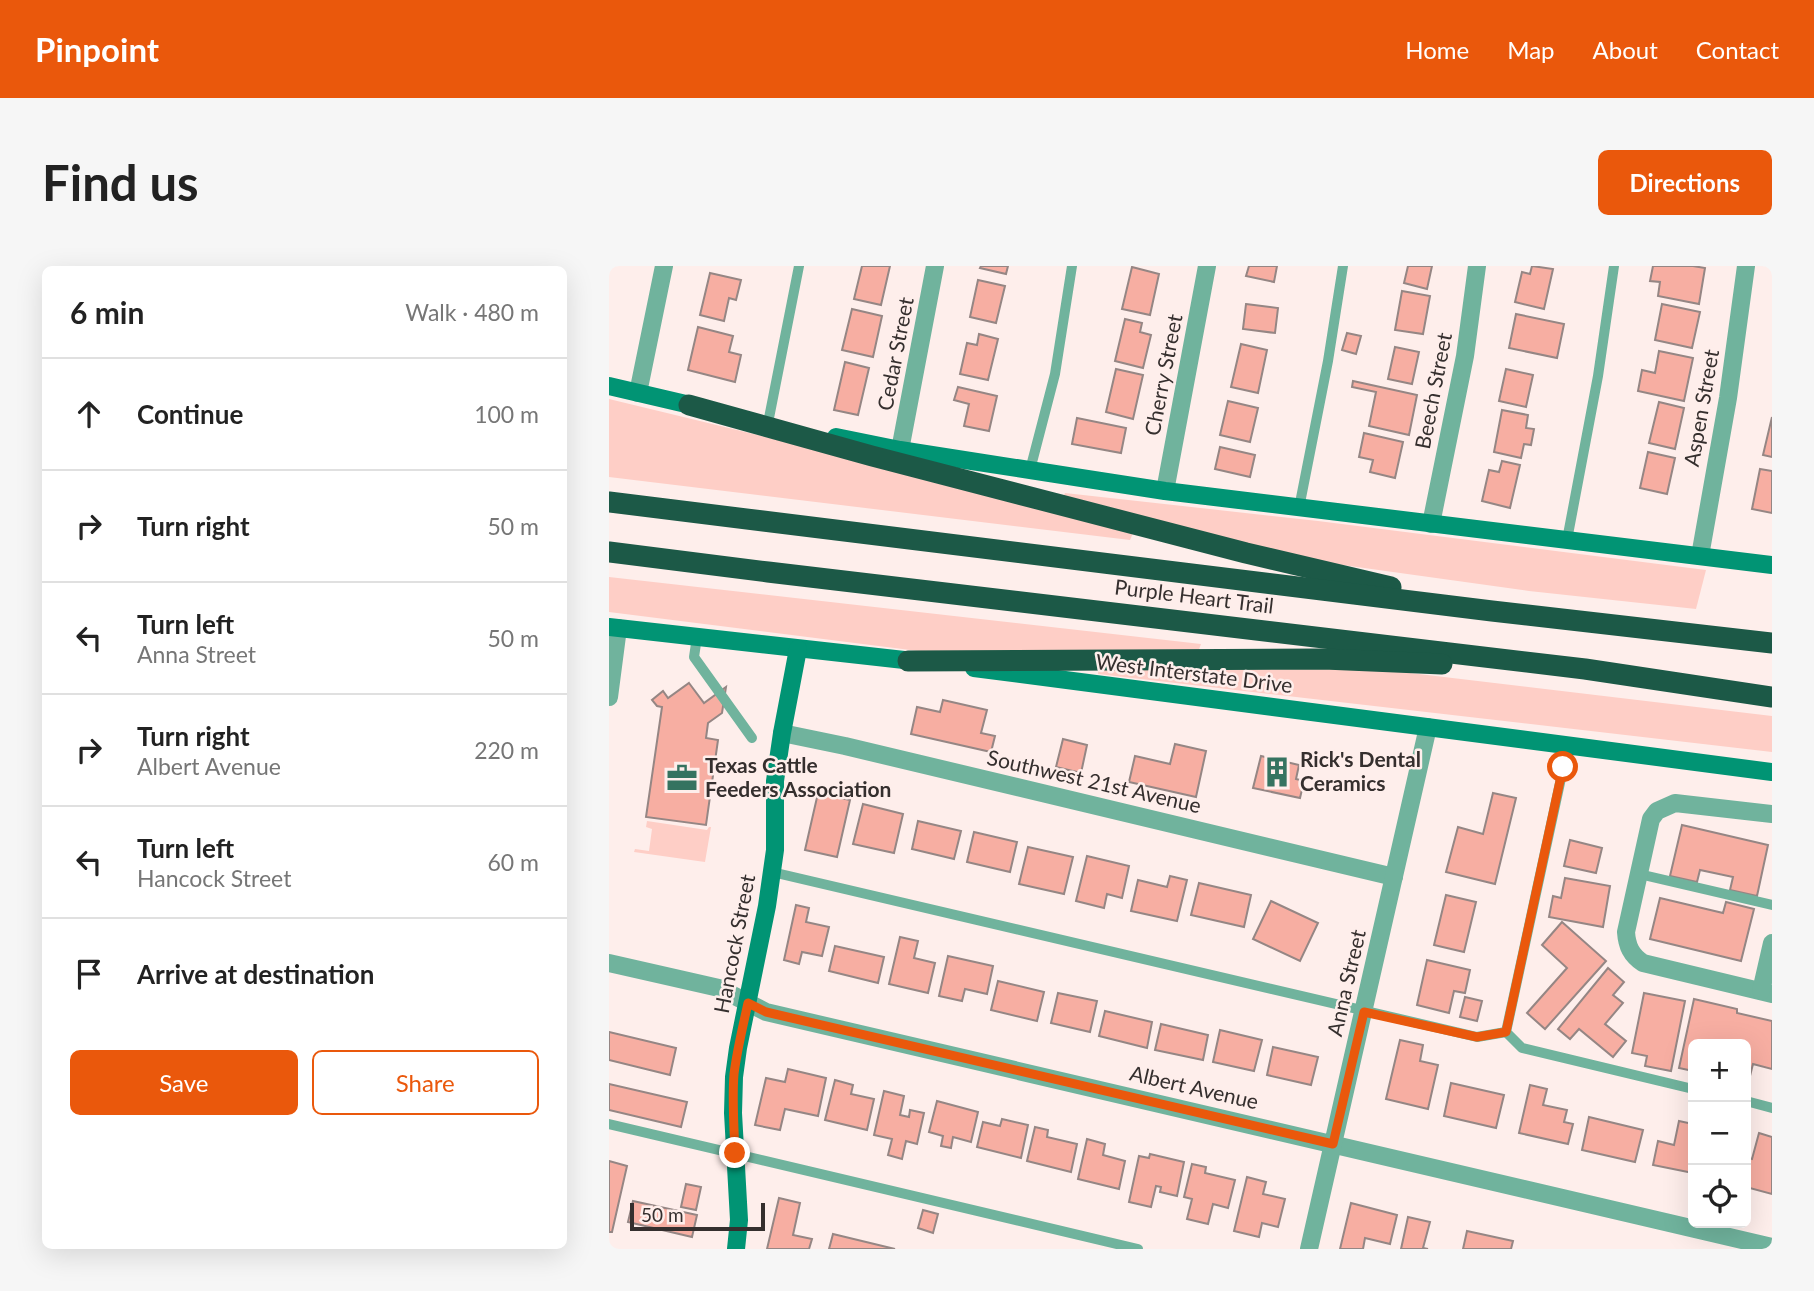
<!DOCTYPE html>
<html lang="en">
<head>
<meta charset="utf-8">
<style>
  body { margin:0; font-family:Lato,sans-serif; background:#f6f6f6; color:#222 }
  .controls { position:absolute; right:21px; bottom:21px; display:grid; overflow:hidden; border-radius:10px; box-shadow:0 7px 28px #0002 }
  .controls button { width:63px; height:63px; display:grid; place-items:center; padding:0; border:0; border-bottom:2px solid #e0e0e0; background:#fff; color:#222; font:35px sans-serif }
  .scale { position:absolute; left:21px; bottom:18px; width:135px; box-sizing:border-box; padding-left:7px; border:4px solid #352f2e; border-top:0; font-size:19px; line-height:24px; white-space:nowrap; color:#352f2e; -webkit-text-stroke:5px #feeeeb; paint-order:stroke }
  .stop { position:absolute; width:21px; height:21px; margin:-16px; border:5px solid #ea580c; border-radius:50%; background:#fff }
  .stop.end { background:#ea580c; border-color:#fff; box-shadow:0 2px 7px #0008 }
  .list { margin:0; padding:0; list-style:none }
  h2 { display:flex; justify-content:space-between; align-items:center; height:91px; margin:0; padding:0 28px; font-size:30px }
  h2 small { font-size:23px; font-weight:400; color:#767676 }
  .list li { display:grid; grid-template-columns:46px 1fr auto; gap:21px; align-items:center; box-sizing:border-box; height:112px; padding:0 28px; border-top:2px solid #e0e0e0 }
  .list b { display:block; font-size:26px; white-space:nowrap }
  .list p { margin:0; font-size:23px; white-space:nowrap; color:#767676 }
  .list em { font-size:23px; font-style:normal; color:#767676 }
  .actions { display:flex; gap:14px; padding:21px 28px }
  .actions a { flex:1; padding:16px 0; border:2px solid #ea580c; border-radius:10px; text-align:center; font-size:24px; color:#ea580c }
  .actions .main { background:#ea580c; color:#fff }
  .icon { flex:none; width:38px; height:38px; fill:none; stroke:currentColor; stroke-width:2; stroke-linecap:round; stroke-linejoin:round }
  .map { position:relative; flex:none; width:1163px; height:983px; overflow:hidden; border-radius:10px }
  header { display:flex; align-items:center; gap:42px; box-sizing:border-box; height:98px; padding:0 35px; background:#ea580c; color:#fff }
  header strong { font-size:33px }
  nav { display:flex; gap:38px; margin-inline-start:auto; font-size:24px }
  .intro { display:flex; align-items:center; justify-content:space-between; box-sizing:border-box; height:168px; padding:0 42px }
  h1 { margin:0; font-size:49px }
  .button { padding:18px 32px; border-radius:10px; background:#ea580c; color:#fff; font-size:24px; font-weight:700 }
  main { display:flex; gap:42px; padding:0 42px }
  aside { flex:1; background:#fff; border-radius:10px; box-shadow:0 7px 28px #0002 }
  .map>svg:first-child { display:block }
  .green { fill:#fecec6 }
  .building { fill:#f7aea2; stroke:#958684; stroke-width:2 }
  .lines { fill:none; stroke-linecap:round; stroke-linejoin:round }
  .lane { stroke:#70b39d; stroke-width:10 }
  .street { stroke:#70b39d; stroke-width:18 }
  .secondary { stroke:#019474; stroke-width:18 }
  .highway { stroke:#1c5947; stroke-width:21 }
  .route { stroke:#ea580c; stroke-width:9 }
  .labels { text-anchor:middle; stroke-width:5; stroke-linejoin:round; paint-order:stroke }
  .street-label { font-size:21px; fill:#352f2e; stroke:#feeeeb }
  .poi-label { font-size:21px; font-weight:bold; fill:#352f2e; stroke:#feeeeb; text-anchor:start }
</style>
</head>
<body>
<header>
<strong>Pinpoint</strong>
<nav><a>Home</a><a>Map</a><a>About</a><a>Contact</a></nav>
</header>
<div class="intro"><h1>Find us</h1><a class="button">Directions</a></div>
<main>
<aside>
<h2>6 min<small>Walk · 480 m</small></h2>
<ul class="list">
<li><svg class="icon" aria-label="ahead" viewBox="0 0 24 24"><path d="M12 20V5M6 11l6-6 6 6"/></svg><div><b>Continue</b></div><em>100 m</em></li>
<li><svg class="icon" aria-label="right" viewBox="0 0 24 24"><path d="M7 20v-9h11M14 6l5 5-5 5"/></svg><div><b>Turn right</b></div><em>50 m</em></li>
<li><svg class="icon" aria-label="left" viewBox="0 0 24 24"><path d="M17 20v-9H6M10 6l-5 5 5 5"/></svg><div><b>Turn left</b><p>Anna Street</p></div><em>50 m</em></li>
<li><svg class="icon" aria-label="right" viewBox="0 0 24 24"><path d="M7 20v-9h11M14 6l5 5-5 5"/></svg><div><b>Turn right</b><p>Albert Avenue</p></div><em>220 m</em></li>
<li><svg class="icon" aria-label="left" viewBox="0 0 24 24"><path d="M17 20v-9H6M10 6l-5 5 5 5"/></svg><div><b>Turn left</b><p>Hancock Street</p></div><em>60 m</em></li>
<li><svg class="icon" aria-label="arrive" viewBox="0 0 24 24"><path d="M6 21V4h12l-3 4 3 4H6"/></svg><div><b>Arrive at destination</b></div></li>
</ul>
<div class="actions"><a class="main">Save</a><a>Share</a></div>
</aside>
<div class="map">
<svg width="1163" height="983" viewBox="0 0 1163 983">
  <rect width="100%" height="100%" fill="#feeeeb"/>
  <g class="green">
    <polygon points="0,133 239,191 524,267 521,274 0,211"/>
    <polygon points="456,227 709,255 1097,304 1087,343 920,325 712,296 453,233"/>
    <polygon points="0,311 592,378 589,386 317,386 0,346"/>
    <polygon points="490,399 751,401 1163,450 1163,486 489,408"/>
    <polygon points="38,555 98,564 100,561 102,561 96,596 25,586 26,583 40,585 43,563 37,561"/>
  </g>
  <g class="building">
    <polygon points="253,0 281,0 272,39 245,33"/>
    <polygon points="372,0 399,0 397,8 371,2"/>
    <polygon points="640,0 668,0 665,16 637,10"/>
    <polygon points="799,0 823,0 818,23 795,17"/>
    <polygon points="923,0 944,3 935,43 906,36 913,6 921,8"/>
    <polygon points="1044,0 1084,0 1096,2 1090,38 1049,30 1051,16 1041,15"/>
    <polygon points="523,1 550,8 541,49 513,43"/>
    <polygon points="101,7 132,14 127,34 120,32 115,55 91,49"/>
    <polygon points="369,14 396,20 387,57 361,51"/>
    <polygon points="793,25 821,30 814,68 786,64"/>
    <polygon points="637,38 669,42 666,67 634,63"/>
    <polygon points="1053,38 1091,46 1083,82 1046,74"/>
    <polygon points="243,43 273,50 264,91 233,84"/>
    <polygon points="907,48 955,58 948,92 900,82"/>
    <polygon points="516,53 533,57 531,66 542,69 534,102 506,95"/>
    <polygon points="89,61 124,70 120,86 132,89 126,116 79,104"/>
    <polygon points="738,67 752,70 747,88 733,84"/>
    <polygon points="370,68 389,73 379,114 351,108 358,77 368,79"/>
    <polygon points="632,78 658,84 649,127 622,121"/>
    <polygon points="786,81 810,86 803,118 779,113"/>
    <polygon points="1050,85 1084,92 1075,135 1029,125 1033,104 1046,107"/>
    <polygon points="236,96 260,102 249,149 225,144"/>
    <polygon points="507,103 534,109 524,153 497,146"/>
    <polygon points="897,103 924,109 917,141 890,135"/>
    <polygon points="744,115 808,129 800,169 760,160 767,126 743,121"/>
    <polygon points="349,121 388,130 380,165 355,160 360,138 345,134"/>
    <polygon points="619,135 649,142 641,176 611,169"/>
    <polygon points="1050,136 1075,142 1066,183 1040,177"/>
    <polygon points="893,144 919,149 917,162 925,163 922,179 915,178 912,192 885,186"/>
    <polygon points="1163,151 1163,191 1154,189"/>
    <polygon points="468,152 517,162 512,187 463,178"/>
    <polygon points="755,167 794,176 786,212 761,206 764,194 750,191"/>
    <polygon points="611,181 646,189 641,211 606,203"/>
    <polygon points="1039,186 1066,192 1058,228 1031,222"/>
    <polygon points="893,195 911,199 901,242 873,235 880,204 890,206"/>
    <polygon points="1151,203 1163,205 1163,247 1143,243"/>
    <polygon points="80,417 95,437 117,421 113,447 99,457 97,472 109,474 97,559 37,551 53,441 48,440 43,434 54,425 59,432"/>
    <polygon points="334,434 378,444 372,467 386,470 382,486 302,468 308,441 331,446"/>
    <polygon points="454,473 478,479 472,507 447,501"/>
    <polygon points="566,478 597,485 587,531 520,516 526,490 561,498"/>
    <polygon points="652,490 690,499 687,513 695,515 691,532 644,522"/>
    <polygon points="209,527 241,534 228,591 196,584"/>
    <polygon points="884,527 907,532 886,618 837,606 849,561 874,568"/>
    <polygon points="254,538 294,548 285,587 244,578"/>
    <polygon points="309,555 352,565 345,593 303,583"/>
    <polygon points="1073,559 1159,579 1148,630 1121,624 1124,611 1091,604 1088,616 1061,610"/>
    <polygon points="365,566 408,576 401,606 358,596"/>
    <polygon points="961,574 993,582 987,607 955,600"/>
    <polygon points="419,581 464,591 455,628 410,618"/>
    <polygon points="478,590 520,600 513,632 498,628 495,642 467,635"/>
    <polygon points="561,610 578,614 568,655 522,645 529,614 558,621"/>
    <polygon points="956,612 1001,620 994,661 940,651 944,630 952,632"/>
    <polygon points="590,617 642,629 635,661 582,649"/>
    <polygon points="837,629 867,636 855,686 825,679"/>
    <polygon points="1051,632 1114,647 1117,636 1145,643 1132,695 1041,673"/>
    <polygon points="662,635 709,657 691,695 644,673"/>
    <polygon points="187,639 200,642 197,656 220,661 213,690 193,686 190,698 175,694"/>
    <polygon points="953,656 997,695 936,763 918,747 958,702 933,679"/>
    <polygon points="291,671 309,675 305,692 326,697 319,727 280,718"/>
    <polygon points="226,680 275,691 269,717 220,705"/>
    <polygon points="339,690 384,700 378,728 356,723 353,735 330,730"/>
    <polygon points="818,694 861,704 856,727 845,725 840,747 808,739"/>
    <polygon points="999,702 1015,716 1004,729 1014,737 996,758 1017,775 1004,791 970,763 961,773 949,763"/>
    <polygon points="389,715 435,726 428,755 382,744"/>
    <polygon points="449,727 488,735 481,766 442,757"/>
    <polygon points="1035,727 1076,735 1062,805 1036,800 1038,790 1023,787"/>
    <polygon points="856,731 873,735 868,755 851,751"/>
    <polygon points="1085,733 1128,743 1128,747 1163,755 1163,803 1144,798 1140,814 1137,813 1137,778 1084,778 1084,805 1070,802"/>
    <polygon points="496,745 543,756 538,782 490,770"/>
    <polygon points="552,758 599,769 594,794 546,784"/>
    <polygon points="611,764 653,774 645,805 604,796"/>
    <polygon points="0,766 67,782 61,809 0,794"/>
    <polygon points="791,774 814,779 811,795 829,799 819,843 777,833"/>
    <polygon points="664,781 709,791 702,819 658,809"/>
    <polygon points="179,803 217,812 209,850 176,843 171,864 146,859 157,812 176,816"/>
    <polygon points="226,814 244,819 242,828 265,833 258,864 216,854"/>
    <polygon points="842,817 895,829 887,862 835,850"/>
    <polygon points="0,818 78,836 72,861 0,844"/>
    <polygon points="921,819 938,823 934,839 958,844 955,856 964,858 959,878 910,867"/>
    <polygon points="275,825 295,830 291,849 300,851 301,844 315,847 308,878 297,875 293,893 279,889 283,873 265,869"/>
    <polygon points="328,835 369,846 362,876 344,871 342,882 332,880 334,870 320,866"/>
    <polygon points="980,851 1034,864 1026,896 973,884"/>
    <polygon points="393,853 419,859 412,892 368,881 374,856 391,860"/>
    <polygon points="1070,855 1084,858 1082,883 1084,884 1084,907 1044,899 1049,875 1065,879"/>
    <polygon points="426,861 439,864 438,871 468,878 462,906 418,895"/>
    <polygon points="1150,867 1163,871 1163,928 1137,921 1137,891 1143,893"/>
    <polygon points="478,873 496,878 494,889 516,895 510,923 469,913"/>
    <polygon points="541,888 575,896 568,930 551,926 552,921 547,920 542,941 520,936 530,890 540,892"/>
    <polygon points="0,895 18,900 3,966 0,966"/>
    <polygon points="583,898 597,901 596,907 626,914 619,942 604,938 599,958 578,953 583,933 575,931"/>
    <polygon points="638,911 657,916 654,928 676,933 669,961 653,957 650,971 625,965"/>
    <polygon points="77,918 92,921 87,944 72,941"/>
    <polygon points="170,932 191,937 184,969 203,973 200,983 158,983"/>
    <polygon points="24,935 88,949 83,971 19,956"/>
    <polygon points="742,937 788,949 781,978 756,972 754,983 731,983"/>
    <polygon points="314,944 329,948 324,967 309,962"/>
    <polygon points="799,951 821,956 814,982 819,983 792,983"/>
    <polygon points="858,965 904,975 902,983 854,983"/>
    <polygon points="224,968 286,983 220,983"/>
  </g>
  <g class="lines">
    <g class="lane">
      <polyline points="159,157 190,0"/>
      <polyline points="421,204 446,108 463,0"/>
      <polyline points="690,242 719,95 734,0"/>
      <polyline points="958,274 989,110 1005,0"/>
      <polyline points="88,371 85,391 143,472"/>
      <polyline points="959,480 897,766 913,782 1084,823"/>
      <polyline points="163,606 868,771 897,766"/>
      <polyline points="1030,608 1163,639"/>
      <polyline points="1137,835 1163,842"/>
      <polyline points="0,858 529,983"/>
    </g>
    <g class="street">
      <polyline points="29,127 55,0"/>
      <polyline points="291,184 326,0"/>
      <polyline points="556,225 598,0"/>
      <polyline points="822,258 856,90 868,0"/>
      <polyline points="1091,290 1119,132 1137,0"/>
      <polyline points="0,431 9,362"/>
      <polyline points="173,467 236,480 785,611"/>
      <path d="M 1163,548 L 1066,537 L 1048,545 L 1042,553 L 1017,666 C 1018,680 1022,689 1034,697 L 1163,728"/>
      <polyline points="0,697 110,722 157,746 1163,981"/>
      <polyline points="1152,725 1163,677"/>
      <polyline points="700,983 819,461"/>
    </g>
    <g class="secondary">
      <polyline points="0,120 94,142"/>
      <polyline points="227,171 291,184 556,225 1163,299"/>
      <polyline points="0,361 313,396"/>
      <polyline points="365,402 1163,506"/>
      <polyline points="127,983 130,954 124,847 125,811 129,782 158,640 166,584 166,515 173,467 189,383"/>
    </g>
    <g class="highway">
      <polyline points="80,139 263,190 637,287 782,321"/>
      <polyline points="0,236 883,345 1163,377"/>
      <polyline points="0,286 159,306 976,403 1163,431"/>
      <polyline points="299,395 715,393 833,398"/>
    </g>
  </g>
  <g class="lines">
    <path class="route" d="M 126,887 C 125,861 123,834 125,808 C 128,784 134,760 139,737 L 157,746 L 724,878 L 755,746 L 868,771 L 897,766 L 954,501"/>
  </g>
  <defs>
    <g id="building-bare" transform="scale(2.415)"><path d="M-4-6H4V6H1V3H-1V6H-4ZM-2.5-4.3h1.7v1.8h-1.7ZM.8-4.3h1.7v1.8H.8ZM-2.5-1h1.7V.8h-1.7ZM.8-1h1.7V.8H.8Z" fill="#357360" stroke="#feeeeb" stroke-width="2.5" paint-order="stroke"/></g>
    <g id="office-bare" transform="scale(2.415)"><path d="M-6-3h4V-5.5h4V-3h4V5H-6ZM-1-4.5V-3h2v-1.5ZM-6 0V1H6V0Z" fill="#357360" stroke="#feeeeb" stroke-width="2.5" paint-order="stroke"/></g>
  </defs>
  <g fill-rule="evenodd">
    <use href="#building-bare" x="668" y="506"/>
    <use href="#office-bare" x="73" y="512"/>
  </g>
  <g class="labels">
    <g class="street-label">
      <text transform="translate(287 88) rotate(-79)" y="7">Cedar Street</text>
      <text transform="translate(555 109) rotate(-79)" y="7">Cherry Street</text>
      <text transform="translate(825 125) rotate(-79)" y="7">Beech Street</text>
      <text transform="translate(1093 142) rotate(-80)" y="7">Aspen Street</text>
      <text transform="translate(585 331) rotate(7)" y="7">Purple Heart Trail</text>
      <text transform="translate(585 408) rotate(7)" y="7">West Interstate Drive</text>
      <text transform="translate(485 516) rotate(13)" y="7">Southwest 21st Avenue</text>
      <text transform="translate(126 678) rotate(-79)" y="7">Hancock Street</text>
      <text transform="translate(738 717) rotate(-77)" y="7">Anna Street</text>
      <text transform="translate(585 822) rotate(13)" y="7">Albert Avenue</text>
    </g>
    <g class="poi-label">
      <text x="691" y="501">Rick's Dental<tspan x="691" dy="24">Ceramics</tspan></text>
      <text x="96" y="507">Texas Cattle<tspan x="96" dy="24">Feeders Association</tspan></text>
    </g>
  </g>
</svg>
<div class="controls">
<button>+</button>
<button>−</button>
<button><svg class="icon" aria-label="locate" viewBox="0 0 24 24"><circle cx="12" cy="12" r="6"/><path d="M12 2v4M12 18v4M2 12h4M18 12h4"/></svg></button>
</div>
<div class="scale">50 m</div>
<div class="stop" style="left:954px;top:501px"></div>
<div class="stop end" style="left:126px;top:887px"></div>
</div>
</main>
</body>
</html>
